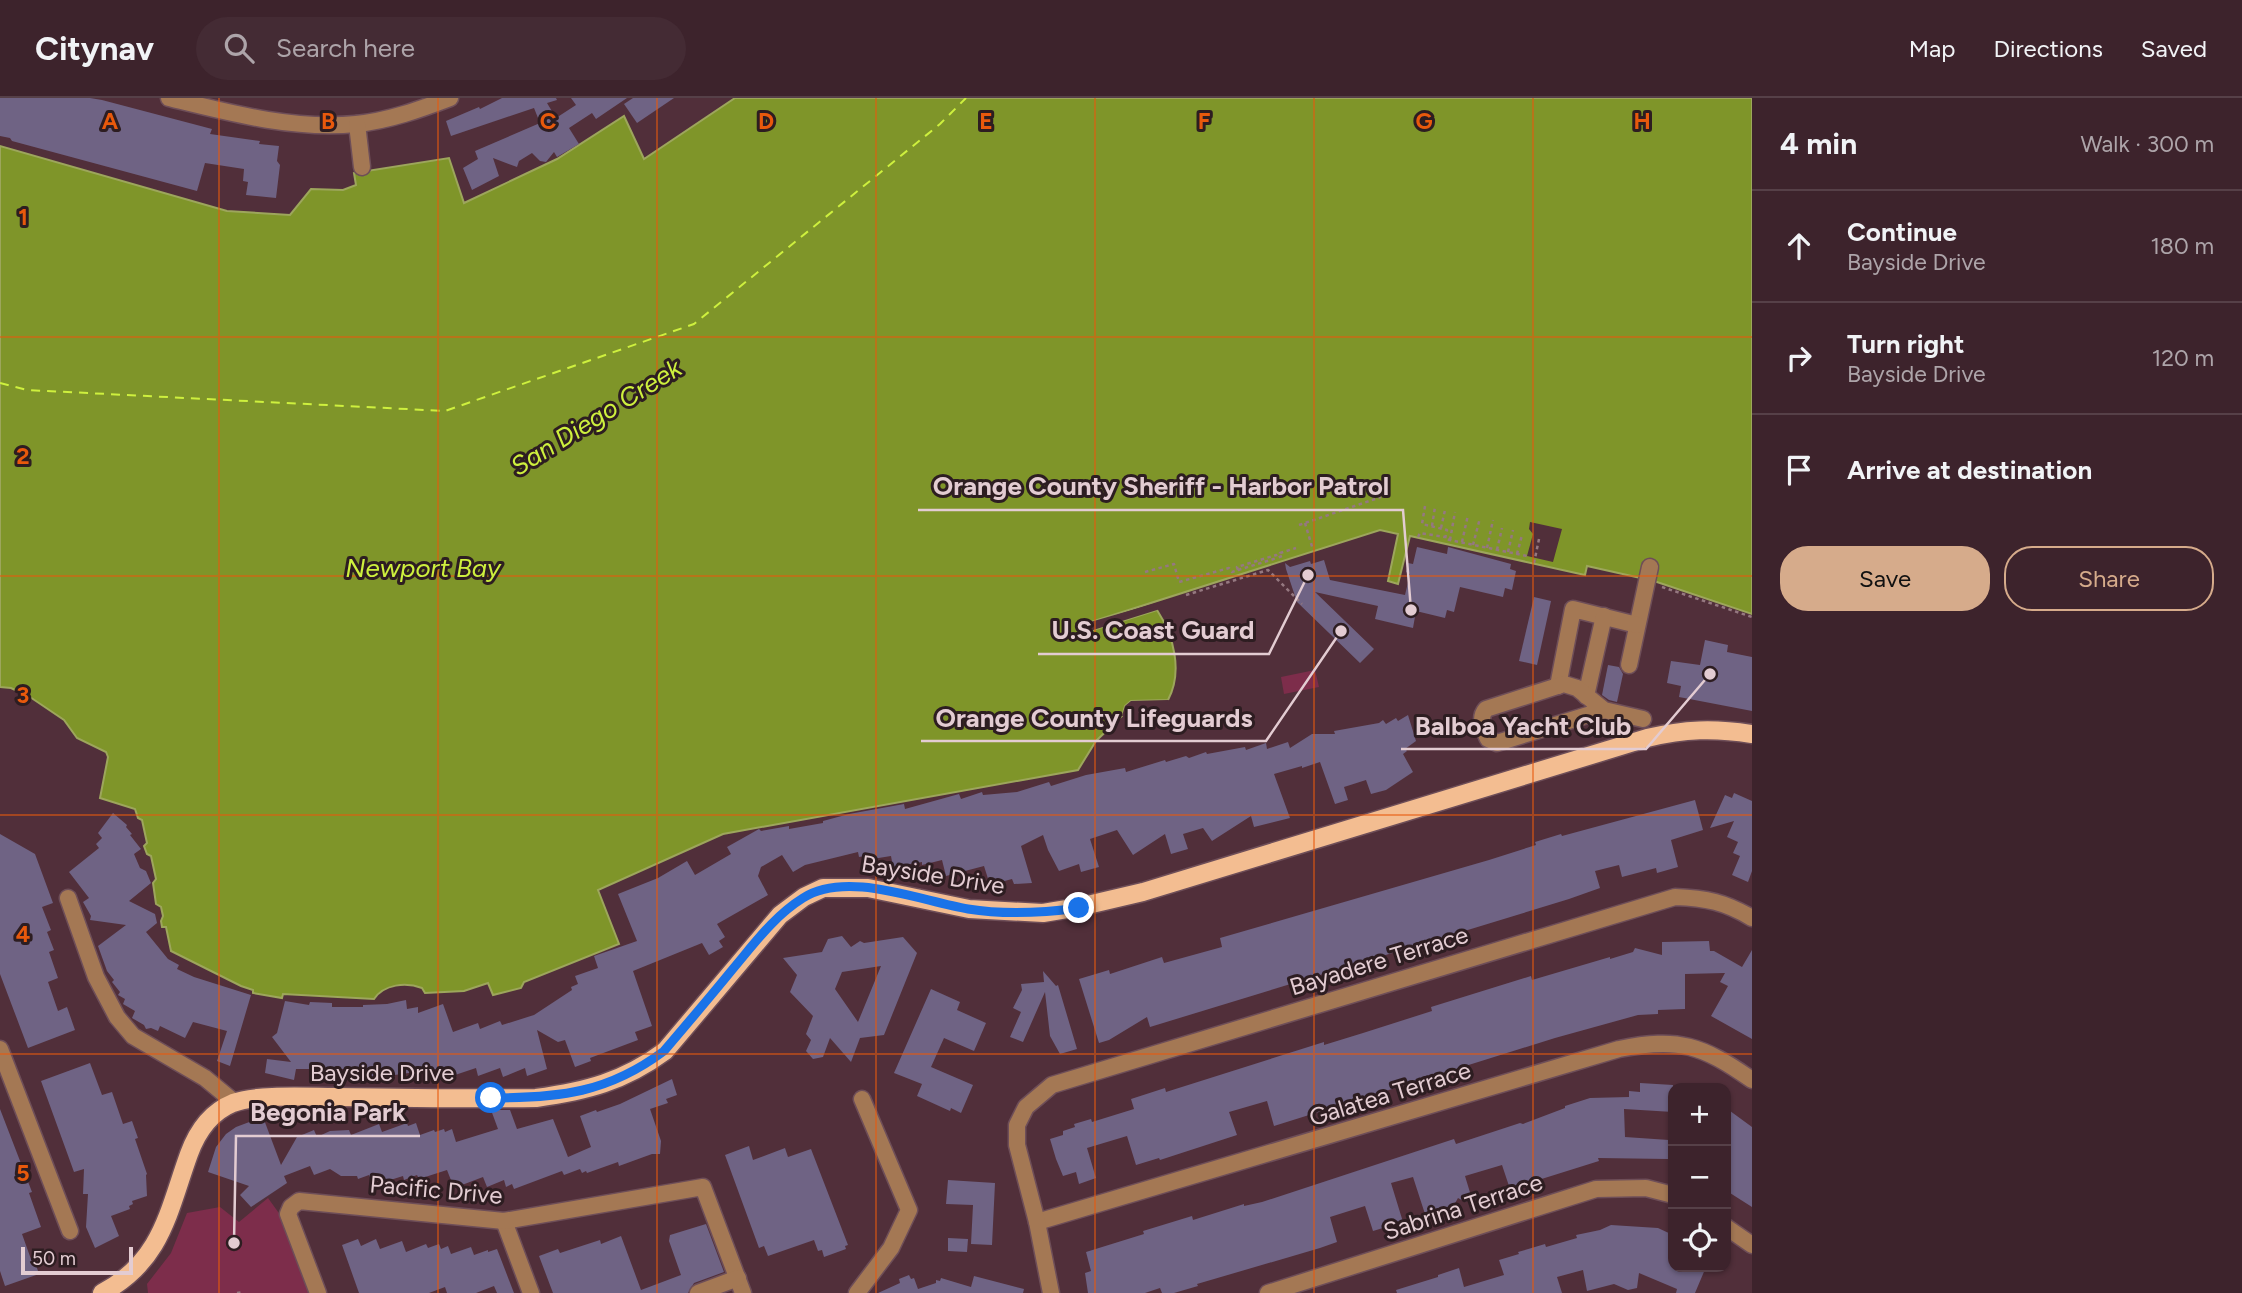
<!DOCTYPE html>
<html lang="en">
<head>
<meta charset="utf-8">
<style>
  body { margin:0; font-family:Figtree,sans-serif; background:#442b34; color:#f1f3f6 }
  .controls { position:absolute; right:21px; bottom:21px; display:grid; overflow:hidden; border-radius:14px; box-shadow:0 2px 5px #0004 }
  .controls button { width:63px; height:63px; display:grid; place-items:center; padding:0; border:0; border-bottom:2px solid #564048; background:#3d232c; color:#f1f3f6; font:35px sans-serif }
  .scale { position:absolute; left:21px; bottom:18px; width:112px; box-sizing:border-box; padding-left:7px; border:4px solid #e3ccd2; border-top:0; font-size:19px; line-height:24px; white-space:nowrap; color:#e3ccd2; -webkit-text-stroke:5px #2d1d21; paint-order:stroke }
  .stop { position:absolute; width:21px; height:21px; margin:-16px; border:5px solid #1a73e8; border-radius:50%; background:#fff }
  .stop.end { background:#1a73e8; border-color:#fff; box-shadow:0 2px 7px #0008 }
  .list { margin:0; padding:0; list-style:none }
  h2 { display:flex; justify-content:space-between; align-items:center; height:91px; margin:0; padding:0 28px; font-size:30px }
  h2 small { font-size:23px; font-weight:400; color:#ada4a9 }
  .list li { display:grid; grid-template-columns:46px 1fr auto; gap:21px; align-items:center; box-sizing:border-box; height:112px; padding:0 28px; border-top:2px solid #564048 }
  .list b { display:block; font-size:26px; white-space:nowrap }
  .list p { margin:0; font-size:23px; white-space:nowrap; color:#ada4a9 }
  .list em { font-size:23px; font-style:normal; color:#ada4a9 }
  .actions { display:flex; gap:14px; padding:21px 28px }
  .actions a { flex:1; padding:16px 0; border:2px solid #d6ab8b; border-radius:28px; text-align:center; font-size:24px; color:#d6ab8b }
  .actions .main { background:#d6ab8b; color:#111 }
  .icon { flex:none; width:38px; height:38px; fill:none; stroke:currentColor; stroke-width:2; stroke-linecap:round; stroke-linejoin:round }
  .map { position:relative; flex:none; width:1752px; height:1195px; overflow:hidden }
  header { display:flex; align-items:center; gap:42px; box-sizing:border-box; height:98px; padding:0 35px; background:#3d232c; border-bottom:2px solid #564048 }
  header strong { font-size:33px }
  nav { display:flex; gap:38px; margin-inline-start:auto; font-size:24px }
  .search { width:490px; height:63px; background:#442b34; display:flex; align-items:center; gap:18px; box-sizing:border-box; padding:0 24px; border-radius:38px; color:#ada4a9; font-size:26px }
  main { display:flex }
  aside { flex:1; background:#3d232c }
  .map>svg:first-child { display:block }
  .green { fill:#7d2d4b }
  .water { fill:#7f9529; stroke:#9da65c; stroke-width:2 }
  .pier { fill:#512f3a }
  .lines { fill:none; stroke-linecap:round; stroke-linejoin:round }
  .ferry { stroke:#cef03e; stroke-width:2; stroke-dasharray:9 7; stroke-linecap:butt }
  .building { fill:#6f6384; fill-rule:evenodd }
  .minor-casing { stroke:#6e4e58; stroke-width:19 }
  .major-casing { stroke:#6e4e58; stroke-width:21 }
  .path { stroke:#957880; stroke-width:2.5; stroke-dasharray:3.5 3.5; stroke-linecap:butt }
  .minor { stroke:#a47854; stroke-width:16 }
  .major { stroke:#f3bd91; stroke-width:18 }
  .route { stroke:#1a73e8; stroke-width:9 }
  .grid { fill:none; stroke:#e8590c; stroke-width:2; stroke-opacity:0.55 }
  .labels { text-anchor:middle; stroke-width:6; stroke-linejoin:round; paint-order:stroke }
  .street-label { font-size:24px; fill:#e3ccd2; stroke:#2d1d21 }
  .water-label { font-size:26px; font-style:italic; fill:#cef03e; stroke:#2d1d21 }
  .grid-label { font-size:23px; text-anchor:middle; font-weight:bold; fill:#e8590c; stroke:#2d1d21; stroke-width:6; stroke-linejoin:round; paint-order:stroke }
  .leader { fill:none; stroke:#e3ccd2; stroke-width:2.5 }
  .callout-dot { fill:#e3ccd2; stroke:#2d1d21; stroke-width:2.5 }
  .callout-label { font-size:26px; text-anchor:middle; font-weight:bold; fill:#e3ccd2; stroke:#2d1d21; stroke-width:6; stroke-linejoin:round; paint-order:stroke }
</style>
</head>
<body>
<header>
<strong>Citynav</strong>
<div class="search"><svg class="icon" aria-label="search" viewBox="0 0 24 24"><circle cx="10" cy="10" r="6"/><path d="M15 15l6 6"/></svg>Search here</div>
<nav><a>Map</a><a>Directions</a><a>Saved</a></nav>
</header>
<main>
<div class="map">
<svg width="1752" height="1195" viewBox="0 0 1752 1195">
  <rect width="100%" height="100%" fill="#512f3a"/>
  <g class="green">
    <polygon points="1315,572 1319,589 1284,596 1281,579"/>
    <polygon points="268,1100 281,1118 310,1195 148,1195 147,1186 171,1155 187,1115 220,1109 239,1124"/>
  </g>
  <path class="water" d="M 735,0 L 1752,0 L 1752,516 L 1654,483 L 1587,468 L 1585,477 L 1410,438 L 1398,486 L 1388,483 L 1398,436 L 1380,432 L 1088,525 L 1090,533 L 1157,512 C 1174,538 1183,574 1168,602 L 1131,603 L 1125,608 L 1122,618 L 1096,643 L 1078,672 L 723,736 L 598,792 L 619,846 L 524,884 L 521,890 L 493,897 L 488,885 L 464,893 L 425,895 L 422,890 C 406,884 384,886 374,901 L 283,896 L 282,900 L 253,895 L 253,892 L 241,888 L 171,853 L 166,829 L 162,829 L 161,823 L 163,818 L 161,809 L 156,806 L 153,785 L 156,781 L 151,758 L 147,756 L 144,748 L 147,745 L 142,722 L 138,720 L 135,711 L 100,700 L 108,659 L 106,654 L 77,640 L 64,622 L 30,599 L 11,590 L 0,589 L 0,48 L 227,113 L 290,117 L 311,91 L 343,92 L 356,87 L 354,75 L 449,60 L 464,105 L 557,61 L 624,18 L 644,61 Z"/>
  <g class="pier">
    <polygon points="1530,424 1562,431 1553,464 1527,458 1533,436 1529,431"/>
    <polygon points="1177,499 1092,528 1156,509 1160,511 1157,512 1090,533 1087,525"/>
    <polygon points="1131,603 1168,602 1172,603 1168,606 1132,606 1126,618 1122,618 1125,608"/>
  </g>
  <g class="lines">
    <polyline class="ferry" points="0,285 27,292 445,313 694,226 940,26 966,0"/>
  </g>
  <g class="building">
    <polygon points="0,0 90,0 102,2 212,31 210,36 260,43 259,46 279,48 277,63 280,67 276,100 246,97 248,84 243,83 244,71 205,65 197,93 12,43 10,40 0,38"/>
    <polygon points="502,0 556,0 557,2 547,5 556,20 576,7 571,0 627,0 596,21 592,15 569,30 579,46 557,59 554,54 546,64 540,63 532,55 519,63 517,69 493,60 499,78 472,92 463,70 478,61 475,53 540,25 534,10 451,38 446,23 479,9 480,11"/>
    <polygon points="633,0 674,0 637,25 624,6"/>
    <polygon points="1417,449 1447,456 1448,449 1511,466 1510,471 1516,473 1512,492 1505,490 1503,499 1460,489 1454,514 1447,512 1445,520 1416,513 1413,530 1375,521 1378,508 1315,494 1374,551 1360,565 1297,504 1286,471 1285,465 1290,469 1310,463 1311,466 1324,462 1330,482 1405,497 1410,476 1406,474 1408,465 1413,466"/>
    <polygon points="1534,499 1551,503 1537,567 1519,563"/>
    <polygon points="1705,542 1728,547 1727,554 1752,559 1752,613 1679,599 1681,588 1667,585 1671,563 1700,567"/>
    <polygon points="1608,567 1619,569 1623,576 1617,604 1609,602 1602,597"/>
    <polygon points="1408,617 1416,643 1405,651 1407,653 1403,656 1413,674 1386,692 1371,696 1366,682 1344,689 1348,702 1335,706 1320,664 1302,670 1302,668 1274,676 1290,720 1254,729 1251,718 1212,743 1203,730 1183,736 1188,751 1171,756 1165,736 1133,757 1117,732 1090,741 1099,769 1081,774 1079,766 1059,773 1048,752 1043,737 1021,748 1032,785 1014,786 1012,781 990,787 984,768 946,778 942,762 922,767 922,764 893,769 891,758 866,762 865,758 859,759 858,754 805,767 793,774 782,757 761,769 758,778 768,797 717,826 725,839 719,843 723,849 709,857 702,845 633,873 652,928 635,934 638,942 590,960 591,963 575,969 565,942 558,944 537,932 547,971 527,978 525,970 503,979 500,970 478,978 476,970 446,980 443,970 367,981 367,971 296,971 294,982 265,975 267,961 291,964 272,939 277,935 285,903 309,907 310,904 332,905 332,909 363,909 363,907 387,906 406,902 407,911 418,909 418,915 443,906 453,934 478,925 480,931 500,923 502,927 534,917 572,892 571,889 578,886 575,878 598,870 594,858 637,843 618,796 658,780 687,763 695,777 731,756 727,749 759,731 761,733 789,728 789,731 823,725 823,723 849,716 904,706 905,711 959,696 961,701 982,694 983,697 1017,694 1049,684 1051,688 1086,677 1125,670 1126,674 1165,662 1166,664 1186,658 1189,660 1206,654 1207,656 1245,649 1246,652 1266,645 1267,651 1288,644 1290,650 1312,636 1335,636 1334,633 1379,625 1383,622 1386,626 1396,620 1398,623"/>
    <polygon points="1734,695 1752,703 1752,773 1748,784 1732,777 1740,758 1733,755 1738,744 1727,739 1734,723 1710,730 1725,697 1732,700"/>
    <polygon points="1695,702 1703,732 1671,742 1678,769 1657,775 1656,770 1622,779 1619,767 1595,773 1600,790 1569,801 1150,929 1147,919 1109,942 1099,945 1079,881 1109,872 1110,876 1162,859 1164,865 1222,849 1220,840 1489,762 1536,747 1535,744 1561,736 1562,738"/>
    <polygon points="113,715 127,727 126,729 132,736 130,737 141,751 134,756 140,770 146,773 151,785 129,803 155,816 157,825 146,834 168,861 179,867 177,871 194,879 251,897 230,968 217,963 227,933 193,924 185,940 160,928 158,933 151,930 146,931 144,927 132,920 135,913 123,906 125,901 118,897 120,894 112,884 114,882 107,873 98,848 126,827 90,822 91,818 83,804 89,800 69,774 99,750 96,746 102,740 98,735"/>
    <polygon points="0,736 35,756 53,805 42,809 51,832 47,834 54,852 49,854 58,880 48,884 58,913 67,909 75,932 28,950 0,876"/>
    <path d="M 842,838 L 851,849 L 860,843 L 864,845 L 903,839 L 917,855 L 884,937 L 860,940 L 851,964 L 830,940 L 823,959 L 813,961 L 806,953 L 811,942 L 806,936 L 813,918 L 790,894 L 797,877 L 783,860 L 822,854 L 828,841 ZM 881,868 L 858,924 L 835,891 L 842,874 Z"/>
    <polygon points="1709,843 1710,853 1714,853 1742,869 1752,852 1752,941 1711,918 1728,888 1720,884 1725,875 1685,876 1685,911 1658,912 1658,916 1638,917 1555,940 1274,1028 1267,1003 1229,1014 1237,1037 1160,1062 1159,1060 1136,1067 1127,1038 1087,1050 1096,1080 1079,1086 1076,1074 1063,1078 1056,1061 1050,1041 1063,1037 1063,1033 1075,1029 1074,1026 1091,1021 1092,1024 1134,1011 1131,1001 1165,990 1166,994 1324,944 1324,947 1363,935 1432,913 1431,909 1531,878 1532,882 1610,859 1610,861 1633,854 1635,850 1662,857 1662,844"/>
    <polygon points="1043,873 1056,888 1058,887 1077,951 1060,956 1050,938 1045,894 1023,944 1010,939 1021,914 1013,910 1022,892 1021,886 1044,884"/>
    <polygon points="931,891 960,904 957,912 986,925 974,953 944,940 931,969 973,987 961,1015 951,1010 950,1013 917,998 922,986 894,975"/>
    <polygon points="90,965 102,997 112,994 123,1026 132,1023 138,1040 135,1041 147,1076 146,1077 147,1098 132,1103 133,1106 129,1108 130,1111 111,1118 119,1138 95,1150 86,1129 88,1096 83,1096 84,1071 74,1074 41,983"/>
    <polygon points="672,981 677,997 666,1001 668,1005 650,1011 661,1043 660,1056 652,1056 619,1068 618,1064 587,1075 586,1073 582,1075 580,1071 564,1077 562,1073 514,1091 512,1086 506,1089 504,1082 487,1089 483,1079 454,1090 447,1072 419,1081 417,1077 404,1082 403,1078 384,1084 382,1078 371,1082 369,1077 358,1081 357,1078 341,1078 330,1071 314,1077 310,1068 284,1078 287,1085 251,1109 240,1097 249,1088 208,1074 216,1049 226,1036 236,1029 263,1019 281,1067 297,1039 314,1032 317,1039 330,1033 349,1032 351,1037 379,1026 382,1034 407,1025 408,1028 416,1025 420,1037 434,1032 435,1034 444,1031 445,1034 452,1031 456,1044 498,1031 491,1012 510,1012 517,1031 553,1021 568,1059 591,1049 580,1018 596,1012 597,1014 620,1006"/>
    <polygon points="1640,985 1673,987 1673,1014 1624,1011 1625,1039 1669,1042 1668,1061 1598,1060 1599,1063 1510,1091 1502,1067 1465,1078 1472,1101 1465,1104 1458,1100 1454,1107 1425,1116 1413,1079 1391,1085 1403,1124 1373,1133 1365,1108 1330,1119 1337,1144 1320,1150 1197,1186 1198,1188 1174,1195 1162,1195 1160,1190 1145,1195 1088,1195 1085,1175 1091,1173 1086,1154 1144,1136 1143,1133 1192,1118 1193,1122 1244,1106 1244,1108 1262,1104 1454,1041 1456,1046 1520,1025 1523,1026 1565,1010 1565,1008 1590,1000 1629,999 1629,993 1640,994"/>
    <polygon points="1726,1010 1752,1029 1752,1109 1730,1095 1731,1092 1726,1088"/>
    <polygon points="0,1011 32,1094 29,1095 41,1129 22,1136 32,1164 35,1164 39,1176 5,1188 0,1173"/>
    <polygon points="749,1048 753,1062 785,1050 788,1059 811,1051 848,1147 845,1148 846,1151 824,1159 822,1152 818,1153 814,1142 768,1158 764,1148 759,1150 725,1057"/>
    <polygon points="948,1082 995,1085 992,1147 971,1146 973,1107 946,1106"/>
    <polygon points="706,1126 724,1174 694,1185 688,1195 553,1195 539,1158 558,1151 560,1155 600,1142 601,1146 621,1138 641,1192 681,1177 669,1143 670,1137"/>
    <polygon points="1611,1127 1658,1130 1673,1137 1673,1169 1706,1169 1695,1195 1676,1195 1677,1191 1639,1175 1637,1190 1628,1192 1614,1186 1587,1193 1583,1172 1557,1179 1562,1195 1397,1195 1396,1192 1438,1179 1438,1177 1459,1170 1464,1189 1504,1177 1499,1162 1519,1156 1518,1154 1545,1146 1546,1149 1577,1140 1576,1137 1600,1132"/>
    <polygon points="948,1140 968,1141 967,1154 948,1153"/>
    <polygon points="358,1141 361,1148 376,1141 380,1151 402,1143 406,1154 426,1146 428,1150 439,1146 441,1151 448,1148 451,1156 471,1149 474,1157 488,1152 488,1154 497,1151 514,1195 497,1195 494,1188 476,1195 447,1195 445,1189 429,1195 359,1195 342,1147"/>
    <polygon points="909,1177 911,1181 914,1180 918,1191 936,1185 936,1182 940,1183 941,1180 971,1189 974,1178 1024,1191 1023,1195 878,1195 900,1185 899,1181"/>
  </g>
  <g class="lines">
    <g class="minor-casing">
      <g id="minor">
        <path d="M 169,0 C 230,15 293,32 356,26 C 388,23 421,11 450,0"/>
        <polyline points="357,26 362,69"/>
        <polyline points="1629,567 1650,469"/>
        <polyline points="1558,588 1573,511 1637,527"/>
        <polyline points="1586,598 1604,518"/>
        <path d="M 1604,612 L 1497,645 L 1488,641 C 1484,632 1478,620 1486,611 L 1564,586 L 1577,590 L 1604,612 L 1643,621"/>
        <polyline points="68,800 96,879 117,919 133,938 205,980 234,1004"/>
        <polyline points="0,951 70,1133"/>
        <polyline points="504,1123 531,1195"/>
        <path d="M 1037,1124 L 1619,951 C 1679,939 1702,947 1752,982"/>
        <polyline points="1726,1129 1752,1147"/>
        <polyline points="318,1195 288,1116 291,1109 299,1103 504,1123 703,1089 743,1195"/>
        <polyline points="698,1195 738,1180"/>
        <polyline points="857,1195 891,1150 909,1112 862,1001"/>
        <path d="M 1051,1195 L 1037,1124 L 1017,1047 L 1017,1027 L 1026,1009 L 1052,987 L 1675,799 C 1706,800 1725,804 1752,820"/>
        <polyline points="1268,1195 1596,1091 1646,1090 1673,1097"/>
      </g>
    </g>
    <g class="major-casing">
      <path id="major" d="M 102,1195 C 162,1163 168,1114 189,1056 C 197,1034 211,1014 233,1005 C 257,996 308,999 334,999 C 401,1000 469,1001 536,1000 C 586,993 623,984 665,953 L 780,817 L 804,799 L 823,790 L 868,790 L 969,811 L 1043,815 L 1079,809 L 1143,794 L 1647,640 C 1685,631 1714,630 1752,636"/>
    </g>
    <g class="path">
      <polyline points="1425,408 1422,426 1447,432 1445,441 1527,458"/>
      <polyline points="1305,425 1313,452"/>
      <polyline points="1299,427 1381,399"/>
      <polyline points="1432,428 1435,409"/>
      <polyline points="1441,430 1445,412"/>
      <polyline points="1418,439 1420,435 1445,439"/>
      <polyline points="1450,442 1455,414"/>
      <polyline points="1462,444 1468,417"/>
      <polyline points="1473,447 1480,420"/>
      <polyline points="1487,450 1493,422"/>
      <polyline points="1497,452 1502,430"/>
      <polyline points="1508,454 1513,432"/>
      <polyline points="1517,456 1522,437"/>
      <polyline points="1534,465 1539,441"/>
      <polyline points="1238,472 1277,460"/>
      <polyline points="1145,474 1174,466 1179,484 1229,470 1232,474 1238,472 1237,469 1276,457 1277,460 1282,458 1280,455 1296,450"/>
      <polyline points="1662,489 1752,519"/>
      <polyline points="1186,497 1268,472 1302,506"/>
      <polyline points="237,1195 243,1194"/>
    </g>
    <use href="#minor" class="minor"/>
    <use href="#major" class="major"/>
  </g>
  <g class="lines">
    <path class="route" d="M 491,1000 C 559,1000 608,995 664,953 C 687,926 710,899 732,872 C 754,846 774,818 803,800 C 847,772 920,803 968,811 C 1005,817 1042,815 1079,810"/>
  </g>
  <path class="grid" d="M 219,0 L 219,1195M 438,0 L 438,1195M 657,0 L 657,1195M 876,0 L 876,1195M 1095,0 L 1095,1195M 1314,0 L 1314,1195M 1533,0 L 1533,1195M 0,239 L 1752,239M 0,478 L 1752,478M 0,717 L 1752,717M 0,956 L 1752,956"/>
  <g class="labels">
    <g class="street-label">
      <text transform="translate(933 777) rotate(9)" y="8">Bayside Drive</text>
      <text transform="translate(1379 863) rotate(-17)" y="8">Bayadere Terrace</text>
      <text x="382" y="983">Bayside Drive</text>
      <text transform="translate(1390 996) rotate(-17)" y="8">Galatea Terrace</text>
      <text transform="translate(436 1092) rotate(5)" y="8">Pacific Drive</text>
      <text transform="translate(1463 1109) rotate(-18)" y="8">Sabrina Terrace</text>
    </g>
    <g class="water-label">
      <text transform="translate(596 319) rotate(-32)" y="9">San Diego Creek</text>
      <text x="423" y="479">Newport Bay</text>
    </g>
  </g>
  <g class="grid-label">
    <text x="110" y="31">A</text>
    <text x="328" y="31">B</text>
    <text x="548" y="31">C</text>
    <text x="766" y="31">D</text>
    <text x="986" y="31">E</text>
    <text x="1204" y="31">F</text>
    <text x="1424" y="31">G</text>
    <text x="1642" y="31">H</text>
    <text x="23" y="127">1</text>
    <text x="23" y="366">2</text>
    <text x="23" y="605">3</text>
    <text x="23" y="844">4</text>
    <text x="23" y="1083">5</text>
  </g>
  <path class="leader" d="M1411 512L1403 412H918M1308 477L1269 556H1038M1341 533L1266 643H921M1710 576L1646 651H1401M234 1145L236 1038H420"/>
  <g class="callout-dot">
    <circle cx="1411" cy="512" r="7"/>
    <circle cx="1308" cy="477" r="7"/>
    <circle cx="1341" cy="533" r="7"/>
    <circle cx="1710" cy="576" r="7"/>
    <circle cx="234" cy="1145" r="7"/>
  </g>
  <g class="callout-label">
    <text x="1161" y="397">Orange County Sheriff - Harbor Patrol</text>
    <text x="1153" y="541">U.S. Coast Guard</text>
    <text x="1094" y="629">Orange County Lifeguards</text>
    <text x="1523" y="637">Balboa Yacht Club</text>
    <text x="328" y="1023">Begonia Park</text>
  </g>
</svg>
<div class="controls">
<button>+</button>
<button>−</button>
<button><svg class="icon" aria-label="locate" viewBox="0 0 24 24"><circle cx="12" cy="12" r="6"/><path d="M12 2v4M12 18v4M2 12h4M18 12h4"/></svg></button>
</div>
<div class="scale">50 m</div>
<div class="stop" style="left:491px;top:1000px"></div>
<div class="stop end" style="left:1079px;top:810px"></div>
</div>
<aside>
<h2>4 min<small>Walk · 300 m</small></h2>
<ul class="list">
<li><svg class="icon" aria-label="ahead" viewBox="0 0 24 24"><path d="M12 20V5M6 11l6-6 6 6"/></svg><div><b>Continue</b><p>Bayside Drive</p></div><em>180 m</em></li>
<li><svg class="icon" aria-label="right" viewBox="0 0 24 24"><path d="M7 20v-9h11M14 6l5 5-5 5"/></svg><div><b>Turn right</b><p>Bayside Drive</p></div><em>120 m</em></li>
<li><svg class="icon" aria-label="arrive" viewBox="0 0 24 24"><path d="M6 21V4h12l-3 4 3 4H6"/></svg><div><b>Arrive at destination</b></div></li>
</ul>
<div class="actions"><a class="main">Save</a><a>Share</a></div>
</aside>
</main>
</body>
</html>
